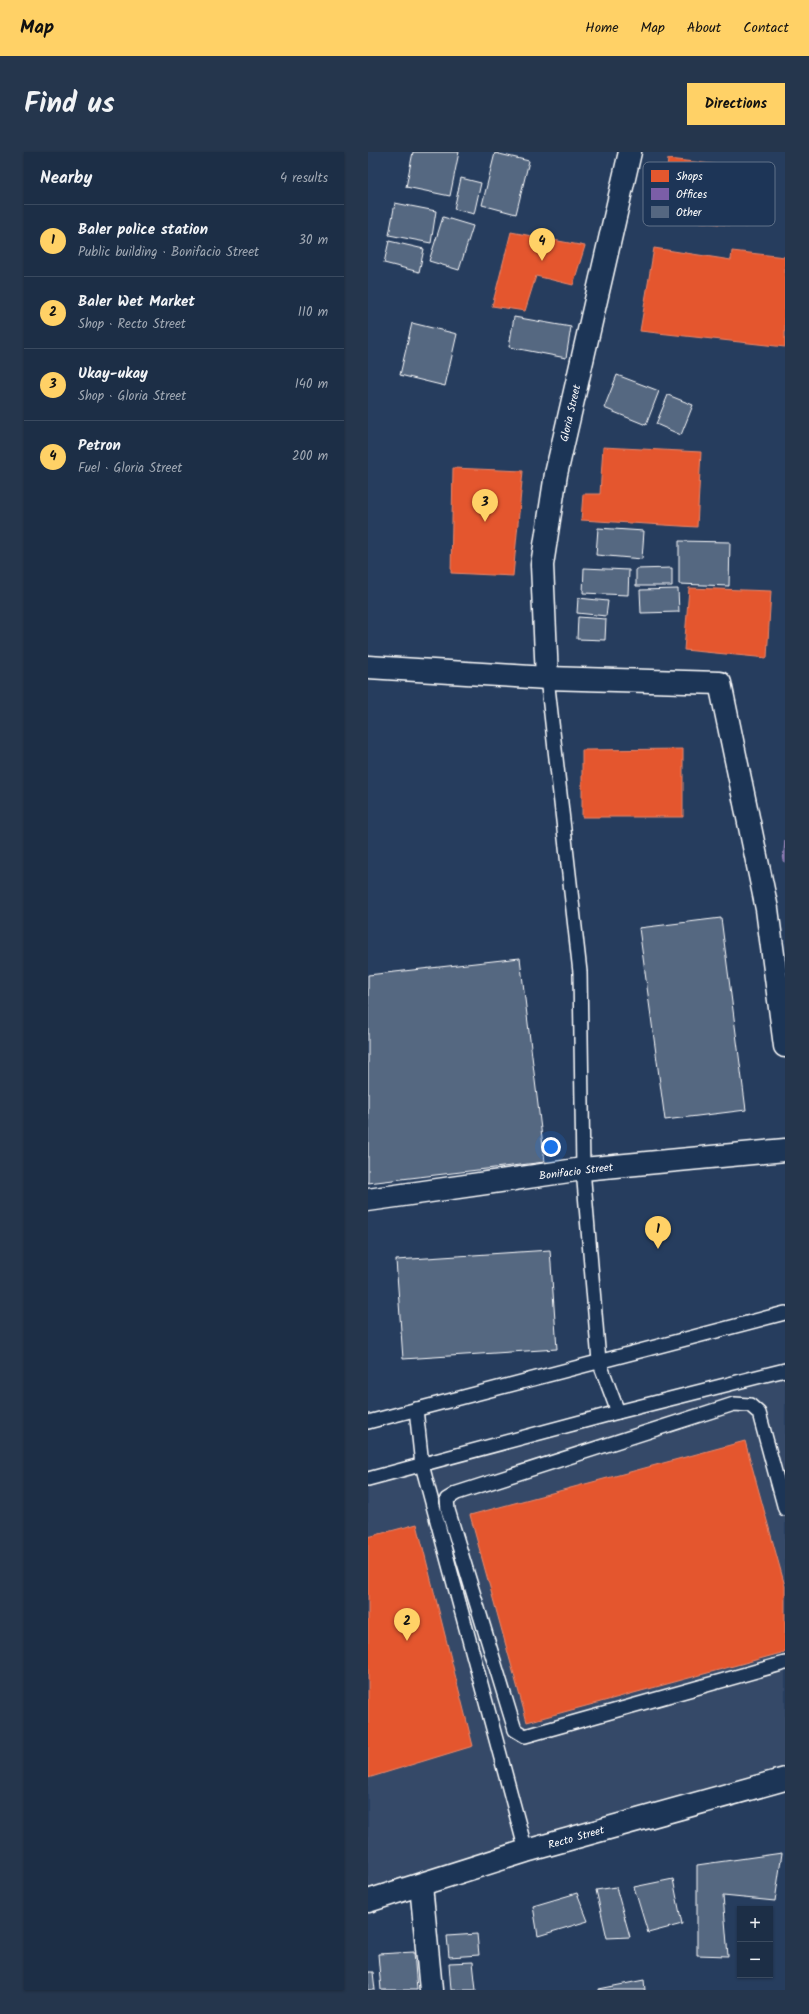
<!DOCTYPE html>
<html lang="en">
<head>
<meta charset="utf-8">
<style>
  body { margin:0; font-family:Kalam,sans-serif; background:#25364d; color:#f1f3f6 }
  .controls { position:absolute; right:12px; bottom:12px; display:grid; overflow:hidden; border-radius:0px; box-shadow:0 1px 3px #0004 }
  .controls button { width:36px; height:36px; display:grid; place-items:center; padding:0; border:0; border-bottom:1px solid #3a4a5f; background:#1c2e46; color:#f1f3f6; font:20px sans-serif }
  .you { position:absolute; left:183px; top:995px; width:14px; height:14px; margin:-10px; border:3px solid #fff; border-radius:50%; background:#1a73e8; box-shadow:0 0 0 6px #1a73e833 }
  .badge { display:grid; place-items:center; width:26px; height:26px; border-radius:50%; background:#ffd166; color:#111; font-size:13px; font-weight:700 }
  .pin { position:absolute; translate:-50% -33px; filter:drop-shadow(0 1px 2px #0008) }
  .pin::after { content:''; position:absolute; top:21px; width:14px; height:12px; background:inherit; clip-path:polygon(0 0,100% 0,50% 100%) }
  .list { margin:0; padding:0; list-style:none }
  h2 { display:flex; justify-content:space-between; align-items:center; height:52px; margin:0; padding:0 16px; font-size:17px }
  h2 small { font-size:13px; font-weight:400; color:#a0a8b3 }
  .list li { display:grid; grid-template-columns:26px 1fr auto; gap:12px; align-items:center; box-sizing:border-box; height:72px; padding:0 16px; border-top:1px solid #3a4a5f }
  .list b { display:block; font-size:15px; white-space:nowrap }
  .list p { margin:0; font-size:13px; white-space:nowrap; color:#a0a8b3 }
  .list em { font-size:13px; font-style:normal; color:#a0a8b3 }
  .map { position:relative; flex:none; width:417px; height:1838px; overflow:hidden; border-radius:0px }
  header { display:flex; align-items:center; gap:24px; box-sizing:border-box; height:56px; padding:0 20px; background:#ffd166; color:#111 }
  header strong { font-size:19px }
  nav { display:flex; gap:22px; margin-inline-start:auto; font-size:14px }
  .intro { display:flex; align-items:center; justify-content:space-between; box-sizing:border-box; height:96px; padding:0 24px }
  h1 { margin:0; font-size:28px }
  .button { padding:10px 18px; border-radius:0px; background:#ffd166; color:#111; font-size:14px; font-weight:700 }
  main { display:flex; gap:24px; padding:0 24px }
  aside { flex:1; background:#1c2e46; border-radius:0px; box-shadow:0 1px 3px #0004 }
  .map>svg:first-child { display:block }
  .built { fill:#344a68 }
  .shops { fill:#e4572e; stroke:#ec896d }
  .offices { fill:#7b5ea7; stroke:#a38ec1 }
  .building { fill:#556781; stroke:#fff }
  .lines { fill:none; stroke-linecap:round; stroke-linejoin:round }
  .service-casing { stroke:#fff; stroke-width:16 }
  .minor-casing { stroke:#fff; stroke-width:25 }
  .tertiary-casing { stroke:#fff; stroke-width:25 }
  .service { stroke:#1d3557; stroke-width:13 }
  .minor { stroke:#1d3557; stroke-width:22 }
  .tertiary { stroke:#1d3557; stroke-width:22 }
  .labels { text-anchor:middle; stroke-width:4; stroke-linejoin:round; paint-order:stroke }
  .street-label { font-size:11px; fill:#fff; stroke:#1d3557 }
  .key { fill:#1d3557; stroke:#617289; stroke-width:1 }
  .key-label { font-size:11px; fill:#fff }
</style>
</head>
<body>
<header>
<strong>Map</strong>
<nav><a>Home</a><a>Map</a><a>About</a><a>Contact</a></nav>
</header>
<div class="intro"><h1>Find us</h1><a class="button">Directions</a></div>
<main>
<aside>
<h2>Nearby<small>4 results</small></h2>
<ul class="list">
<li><span class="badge">1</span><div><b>Baler police station</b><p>Public building · Bonifacio Street</p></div><em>30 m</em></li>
<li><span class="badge">2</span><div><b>Baler Wet Market</b><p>Shop · Recto Street</p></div><em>110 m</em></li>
<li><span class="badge">3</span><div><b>Ukay-ukay</b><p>Shop · Gloria Street</p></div><em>140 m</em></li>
<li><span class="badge">4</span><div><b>Petron</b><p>Fuel · Gloria Street</p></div><em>200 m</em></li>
</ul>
</aside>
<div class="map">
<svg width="417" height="1838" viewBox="0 0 417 1838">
  <rect width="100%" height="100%" fill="#263d5e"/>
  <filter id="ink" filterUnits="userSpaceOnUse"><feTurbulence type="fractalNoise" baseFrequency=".025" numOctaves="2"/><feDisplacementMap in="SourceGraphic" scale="8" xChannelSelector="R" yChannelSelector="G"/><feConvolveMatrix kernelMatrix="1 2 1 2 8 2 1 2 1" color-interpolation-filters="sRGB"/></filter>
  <g filter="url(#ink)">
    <polygon class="built" points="416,1215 417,1228 417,1621 0,1737 0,1333"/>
    <g class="shops">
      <polygon points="300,7 387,17 379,75 294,66"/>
      <polygon points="143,80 217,94 205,133 168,124 157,159 124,154"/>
      <polygon points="286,96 363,108 364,99 417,105 417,195 272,179"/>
      <polygon points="235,295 333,300 329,375 213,368 215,342 232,342"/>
      <polygon points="85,316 155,319 145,424 83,421"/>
      <polygon points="321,436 403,439 399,506 316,498"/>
      <polygon points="315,597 315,665 214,665 214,598"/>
      <polygon points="377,1289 417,1434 417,1500 159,1570 102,1363"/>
      <polygon points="49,1372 105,1594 0,1626 0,1385"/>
    </g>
    <polygon class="offices" points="417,688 417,710 415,709"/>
    <g class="building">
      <polygon points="45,0 91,0 82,44 38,35"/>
      <polygon points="127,1 161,9 148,62 114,53"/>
      <polygon points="93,26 113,31 106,62 86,57"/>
      <polygon points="27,51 68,59 63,91 21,83"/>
      <polygon points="75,65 105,74 91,118 61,109"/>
      <polygon points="21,89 56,97 51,120 16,111"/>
      <polygon points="146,165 203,175 198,206 141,195"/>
      <polygon points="44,171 89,182 77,234 32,223"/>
      <polygon points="249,223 291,239 278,273 236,256"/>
      <polygon points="300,243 325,253 313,283 288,272"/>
      <polygon points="230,376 276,379 274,407 228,403"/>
      <polygon points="311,389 362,390 361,434 311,432"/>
      <polygon points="216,416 261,418 260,443 215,441"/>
      <polygon points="304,416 304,434 268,434 268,417"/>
      <polygon points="310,437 311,460 273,461 272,438"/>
      <polygon points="210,446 240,449 238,464 209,461"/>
      <polygon points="210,465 238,467 237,488 209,487"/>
      <polygon points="353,766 378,958 297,968 271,776"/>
      <polygon points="152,806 177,1010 0,1031 0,823"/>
      <polygon points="182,1098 189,1197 35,1207 28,1108"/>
      <polygon points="414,1701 407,1749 355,1744 360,1804 329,1803 329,1713"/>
      <polygon points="305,1727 314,1772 280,1781 266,1735"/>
      <polygon points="248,1735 262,1785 239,1786 228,1738"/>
      <polygon points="209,1741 220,1769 170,1784 165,1754"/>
      <polygon points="109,1782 111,1803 81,1805 79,1784"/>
      <polygon points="46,1800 49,1838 13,1838 10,1802"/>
      <polygon points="105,1810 108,1838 83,1838 81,1811"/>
      <polygon points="0,1820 5,1820 7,1838 0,1838"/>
      <polygon points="276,1828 277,1838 231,1838 231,1837"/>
    </g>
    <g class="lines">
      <g class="service-casing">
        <g id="service">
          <polyline points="179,526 212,820 215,1017 231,1209 250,1260"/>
          <polyline points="48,1257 54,1313 158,1699"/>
          <polyline points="0,1270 417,1161"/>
          <polyline points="0,1327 250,1260 417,1218"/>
          <polyline points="417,1357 391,1261 382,1253 366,1252 89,1341 79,1347 80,1358 147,1578 157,1584 417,1511"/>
        </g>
      </g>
      <g class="minor-casing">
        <g id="minor">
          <polyline points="0,515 179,526 352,531 399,757 417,894"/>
          <polyline points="179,526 174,413 188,322 262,0"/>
          <polyline points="0,1048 215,1017 417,998"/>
          <polyline points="53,1733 63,1838"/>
        </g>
      </g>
      <g class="tertiary-casing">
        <polyline id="tertiary" points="0,1749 158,1699 417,1627"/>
      </g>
      <use href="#service" class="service"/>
      <use href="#minor" class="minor"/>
      <use href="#tertiary" class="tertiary"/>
    </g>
  </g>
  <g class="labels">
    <g class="street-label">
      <text transform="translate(202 261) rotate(-77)" y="4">Gloria Street</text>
      <text transform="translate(208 1019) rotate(-7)" y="4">Bonifacio Street</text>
      <text transform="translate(208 1685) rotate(-16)" y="4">Recto Street</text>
    </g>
  </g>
  <rect x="275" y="10" width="132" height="64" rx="6" class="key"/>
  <rect x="283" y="18" width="18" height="12" fill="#e4572e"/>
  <rect x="283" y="36" width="18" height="12" fill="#7b5ea7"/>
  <rect x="283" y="54" width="18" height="12" fill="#556781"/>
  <g class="key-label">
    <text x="308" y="28">Shops</text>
    <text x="308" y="46">Offices</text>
    <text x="308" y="64">Other</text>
  </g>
</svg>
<div class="controls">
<button>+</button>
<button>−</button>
</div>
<div class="you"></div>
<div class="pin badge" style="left:290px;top:1097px">1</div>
<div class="pin badge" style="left:39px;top:1489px">2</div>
<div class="pin badge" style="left:117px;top:370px">3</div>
<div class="pin badge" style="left:174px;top:109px">4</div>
</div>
</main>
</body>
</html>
